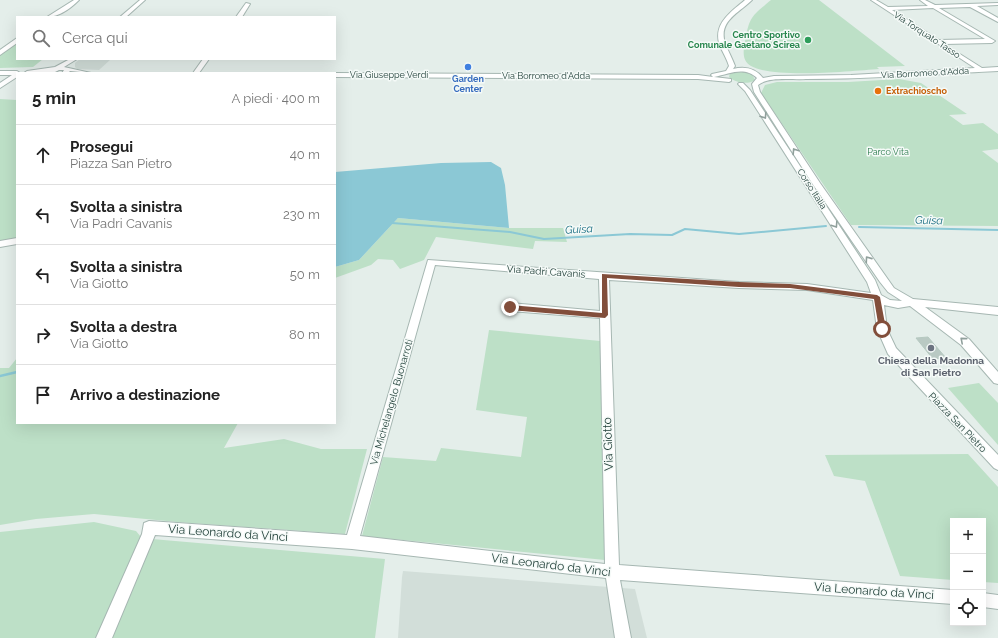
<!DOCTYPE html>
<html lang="it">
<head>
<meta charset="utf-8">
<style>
  body { margin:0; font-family:Raleway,sans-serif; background:#f2f2f2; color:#222 }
  .controls { position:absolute; right:12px; bottom:12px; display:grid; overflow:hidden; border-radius:0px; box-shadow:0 4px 16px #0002 }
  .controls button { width:36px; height:36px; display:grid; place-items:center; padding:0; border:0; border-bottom:1px solid #e0e0e0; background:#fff; color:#222; font:20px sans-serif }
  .stop { position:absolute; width:12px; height:12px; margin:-9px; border:3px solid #824e3b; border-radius:50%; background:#fff }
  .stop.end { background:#824e3b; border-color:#fff; box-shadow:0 1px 4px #0008 }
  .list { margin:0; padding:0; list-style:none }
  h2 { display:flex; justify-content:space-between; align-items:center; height:52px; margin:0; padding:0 16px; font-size:17px }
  h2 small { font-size:13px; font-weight:400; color:#767676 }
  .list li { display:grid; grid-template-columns:26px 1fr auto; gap:12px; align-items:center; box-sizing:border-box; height:60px; padding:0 16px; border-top:1px solid #e0e0e0 }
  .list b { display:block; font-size:15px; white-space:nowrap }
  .list p { margin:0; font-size:13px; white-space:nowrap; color:#767676 }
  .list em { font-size:13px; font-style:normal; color:#767676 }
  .icon { flex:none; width:22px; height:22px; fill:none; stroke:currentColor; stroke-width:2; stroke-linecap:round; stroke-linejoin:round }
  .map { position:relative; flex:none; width:998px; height:638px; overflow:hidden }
  .search { position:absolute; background:#fff; box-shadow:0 4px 16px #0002; left:16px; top:16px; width:320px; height:44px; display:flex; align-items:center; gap:10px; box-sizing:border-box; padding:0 14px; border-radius:0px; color:#767676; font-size:15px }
  .panel { position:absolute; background:#fff; box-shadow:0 4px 16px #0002; left:16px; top:72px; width:320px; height:352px; border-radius:0px }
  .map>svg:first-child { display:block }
  .built { fill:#d2ded9 }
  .green { fill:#bde0c7 }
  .water { fill:#8bc8d5 }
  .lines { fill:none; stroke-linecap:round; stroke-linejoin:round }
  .stream-far1 { stroke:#8bc8d5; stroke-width:2 }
  .stream { stroke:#8bc8d5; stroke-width:2.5 }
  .building { fill:#b9c9c3; stroke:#b6c9c1 }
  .minor-casing { stroke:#a6b7b2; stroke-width:2 }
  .minor { fill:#fff; fill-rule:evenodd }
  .oneway { stroke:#90a09c }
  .route { fill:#824e3b }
  .leisure-dot { fill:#2e9e5b; stroke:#f5faf8; stroke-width:1.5 }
  .shop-dot { fill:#3f7fe0; stroke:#f5faf8; stroke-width:1.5 }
  .food-dot { fill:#e8710a; stroke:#f5faf8; stroke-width:1.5 }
  .worship-dot { fill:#6b7280; stroke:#f5faf8; stroke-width:1.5 }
  .labels { text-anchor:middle; stroke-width:3; stroke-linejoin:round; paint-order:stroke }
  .far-leisure-label { font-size:9px; font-weight:bold; fill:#27864d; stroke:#f5faf8; text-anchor:end }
  .far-street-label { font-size:9px; fill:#22413a; stroke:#f5faf8 }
  .far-shop-label { font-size:9px; font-weight:bold; fill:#366cbe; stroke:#f5faf8 }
  .far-food-label { font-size:9px; font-weight:bold; fill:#c56008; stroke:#f5faf8; text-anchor:start }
  .far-park-label { font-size:9px; fill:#2a7a4b; stroke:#f5faf8 }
  .street-label { font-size:10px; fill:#22413a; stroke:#f5faf8 }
  .worship-label { font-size:10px; font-weight:bold; fill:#5b616d; stroke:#f5faf8 }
  .water-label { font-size:11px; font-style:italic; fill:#196d81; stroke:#f5faf8 }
  .near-street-label { font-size:12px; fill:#22413a; stroke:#f5faf8 }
</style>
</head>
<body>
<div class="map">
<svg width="998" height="638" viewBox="0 0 998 638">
  <rect width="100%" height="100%" fill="#e4eeea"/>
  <g class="built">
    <polygon points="80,59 111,59 99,70 77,69 75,67 75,63"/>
    <polygon points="403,571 635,589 647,638 398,638 402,577"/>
  </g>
  <g class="green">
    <path d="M 771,0 L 819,0 L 905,66 L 877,67 L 879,69 C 851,71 773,79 751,66 C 742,61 743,51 745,42 C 749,17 752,16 771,0 Z"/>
    <polygon points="17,41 17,59 43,59 33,67 0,68 0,53"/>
    <path d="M 739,71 L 752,74 L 755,80 C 748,85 736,83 729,77 L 730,73 Z"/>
    <polygon points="899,79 921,83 967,114 949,115 963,125 983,123 998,134 998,149 982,151 998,163 998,226 851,225 761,93 765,85 777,82 848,82"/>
    <polygon points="0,99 17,100 17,239 0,241"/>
    <polygon points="398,218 509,228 563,228 567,242 535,241 533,249 436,237 424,260 400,269 393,260 378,259 371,265 335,278 335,267 359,260"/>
    <polygon points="489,330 600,341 605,560 362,536 383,457 436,461 441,448 521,457 527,417 476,410"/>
    <polygon points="17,358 17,423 238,423 224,448 284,439 321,449 367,449 345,534 177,522 94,514 36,519 0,525 0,368 9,368"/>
    <polygon points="979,383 998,403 998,445 948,388"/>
    <polygon points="968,454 998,487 998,583 983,582 983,521 953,521 953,580 900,576 865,481 834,476 825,455"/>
    <polygon points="94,522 136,531 141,537 152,539 385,559 375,638 0,638 0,532"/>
  </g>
  <polygon class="water" points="491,162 501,168 505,185 509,228 398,218 359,260 335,267 335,172 441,163"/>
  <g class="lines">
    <g class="stream-far1">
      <polyline points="392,223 510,232 544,239 630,234 672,235 685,229 739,234 826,226"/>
      <polyline points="859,227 998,230"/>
    </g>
    <polyline class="stream" points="0,376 17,372"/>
  </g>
  <polygon class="building" points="928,337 946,358 933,359 916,338"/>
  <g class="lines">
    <g class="minor-casing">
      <g id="minor">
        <path d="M 74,0 L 79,0 C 71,8 59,17 47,17 Z"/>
        <polygon points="140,0 145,0 126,17 120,17"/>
        <path d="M 745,0 L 752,0 C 739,13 718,21 725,43 C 728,51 732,58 735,66 L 733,69 C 745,66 755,68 763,78 L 774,76 L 851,75 L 975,68 L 871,0 L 876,0 L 888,7 L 928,6 L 920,0 L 925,0 L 935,5 L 998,3 L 998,5 L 977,6 L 998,18 L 998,22 L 970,7 L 939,8 L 995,41 L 992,43 L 944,44 L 982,68 L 998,67 L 998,71 C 934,74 870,79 806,79 C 792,80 769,76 758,85 L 760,92 L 820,183 L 894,288 L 913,299 L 998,307 L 998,315 L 925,307 L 969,339 L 998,372 L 998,384 L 994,383 L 961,345 L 910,306 L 898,308 L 884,305 L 887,329 L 896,348 L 998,455 L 998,470 L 994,468 L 888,354 L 877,329 L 873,300 L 807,290 L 739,288 L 609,280 L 619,565 L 953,590 L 953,604 L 620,580 L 631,638 L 615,638 L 606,578 L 352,549 L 155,535 L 112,638 L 96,638 L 142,534 L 144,523 L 149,521 L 347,535 L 428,260 L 739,282 L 807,284 L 871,293 L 867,282 L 745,91 L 738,84 L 739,83 L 743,83 L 750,90 L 875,280 L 881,295 L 890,300 L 902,301 L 888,292 L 880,282 L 812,183 L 754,92 L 752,84 L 757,78 C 744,66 730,74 714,77 L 731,79 L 731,81 L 729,82 L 698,79 L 335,77 L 335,73 L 698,75 L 713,77 L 711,75 L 712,74 L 726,71 L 729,66 C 727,59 723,53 720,46 C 712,24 731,12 745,0 ZM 933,8 L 985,39 L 939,40 L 892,10 ZM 435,265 L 599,279 L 600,311 L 510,303 L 505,307 L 510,311 L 600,318 L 605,564 L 360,536 Z"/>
        <polygon points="246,3 250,4 242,17 236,17"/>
        <polygon points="17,38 17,43 0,55 0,50"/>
        <polygon points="70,59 77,59 64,67 91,73 70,71 68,73 62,73 64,70 59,70 53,73 24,73 27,71 55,67"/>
        <polygon points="203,59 209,59 199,73 193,73"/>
        <polygon points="0,71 17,71 20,73 17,73 17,77 0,88 0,83 12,75 0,75"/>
        <polygon points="17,238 17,244 0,247 0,241"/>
        <polygon points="983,593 998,595 998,609 983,607"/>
      </g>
    </g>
    <use href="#minor" class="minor"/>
  </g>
  <defs><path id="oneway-chevron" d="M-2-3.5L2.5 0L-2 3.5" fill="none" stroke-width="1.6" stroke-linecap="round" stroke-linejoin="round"/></defs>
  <g class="oneway">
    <use href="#oneway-chevron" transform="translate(764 116) rotate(57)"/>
    <use href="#oneway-chevron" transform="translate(795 151) rotate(-123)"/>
    <use href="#oneway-chevron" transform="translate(835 225) rotate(57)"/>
    <use href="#oneway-chevron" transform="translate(868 259) rotate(-125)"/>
    <use href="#oneway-chevron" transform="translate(963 340) rotate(-139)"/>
  </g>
  <polygon class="route" points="602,274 739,282 790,284 877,295 880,297 886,329 882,331 879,329 874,299 790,288 739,287 607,278 608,315 605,318 510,310 506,307 510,305 602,313"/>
  <circle class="leisure-dot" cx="808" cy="40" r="4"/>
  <circle class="shop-dot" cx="468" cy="67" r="4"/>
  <circle class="food-dot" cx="878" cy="91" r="4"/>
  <circle class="worship-dot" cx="931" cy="348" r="4"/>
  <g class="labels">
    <g class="far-leisure-label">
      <text x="800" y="38">Centro Sportivo<tspan x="800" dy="10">Comunale Gaetano Scirea</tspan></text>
    </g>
    <g class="far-street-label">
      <text transform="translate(927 35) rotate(33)" y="3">Via Torquato Tasso</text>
      <text transform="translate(925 73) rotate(-3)" y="3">Via Borromeo d'Adda</text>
      <text x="389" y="78">Via Giuseppe Verdi</text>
      <text x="546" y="79">Via Borromeo d'Adda</text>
      <text transform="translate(812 189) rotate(57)" y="3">Corso Italia</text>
    </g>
    <g class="far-shop-label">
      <text x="468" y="82">Garden<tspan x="468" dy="10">Center</tspan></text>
    </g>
    <g class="far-food-label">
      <text x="886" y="94">Extrachioscho</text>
    </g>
    <g class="far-park-label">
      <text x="888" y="155">Parco Vita</text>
    </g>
    <g class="street-label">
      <text transform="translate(546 271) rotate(4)" y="4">Via Padri Cavanis</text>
      <text transform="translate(391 402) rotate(-74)" y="4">Via Michelangelo Buonarroti</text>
      <text transform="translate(958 422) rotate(46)" y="4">Piazza San Pietro</text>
    </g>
    <g class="worship-label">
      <text x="931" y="364">Chiesa della Madonna<tspan x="931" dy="12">di San Pietro</tspan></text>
    </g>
    <g class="water-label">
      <text transform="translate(929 220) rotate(1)" y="4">Guisa</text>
      <text transform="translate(579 229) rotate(-3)" y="4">Guisa</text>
    </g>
    <g class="near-street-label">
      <text transform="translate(608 444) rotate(-92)" y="4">Via Giotto</text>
      <text transform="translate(228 533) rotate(4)" y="4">Via Leonardo da Vinci</text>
      <text transform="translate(551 565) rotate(7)" y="4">Via Leonardo da Vinci</text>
      <text transform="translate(874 591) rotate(4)" y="4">Via Leonardo da Vinci</text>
    </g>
  </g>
</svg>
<div class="controls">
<button>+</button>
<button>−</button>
<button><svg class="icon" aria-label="locate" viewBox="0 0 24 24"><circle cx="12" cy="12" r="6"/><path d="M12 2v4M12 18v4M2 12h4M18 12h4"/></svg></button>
</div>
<div class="stop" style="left:882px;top:329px"></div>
<div class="stop end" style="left:510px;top:307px"></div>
<div class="search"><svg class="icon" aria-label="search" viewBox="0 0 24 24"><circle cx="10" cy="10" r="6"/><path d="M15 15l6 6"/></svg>Cerca qui</div>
<section class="panel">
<h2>5 min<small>A piedi · 400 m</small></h2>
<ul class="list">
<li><svg class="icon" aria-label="ahead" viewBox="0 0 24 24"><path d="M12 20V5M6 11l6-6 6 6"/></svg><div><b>Prosegui</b><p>Piazza San Pietro</p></div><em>40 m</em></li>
<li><svg class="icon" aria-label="left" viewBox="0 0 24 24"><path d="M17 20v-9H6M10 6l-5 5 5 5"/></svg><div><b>Svolta a sinistra</b><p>Via Padri Cavanis</p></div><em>230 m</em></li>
<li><svg class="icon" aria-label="left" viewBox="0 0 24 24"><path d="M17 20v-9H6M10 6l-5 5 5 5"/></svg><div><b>Svolta a sinistra</b><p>Via Giotto</p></div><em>50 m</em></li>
<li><svg class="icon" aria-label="right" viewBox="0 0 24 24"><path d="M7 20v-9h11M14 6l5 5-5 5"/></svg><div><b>Svolta a destra</b><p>Via Giotto</p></div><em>80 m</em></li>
<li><svg class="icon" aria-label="arrive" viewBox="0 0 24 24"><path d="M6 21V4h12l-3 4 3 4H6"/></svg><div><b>Arrivo a destinazione</b></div></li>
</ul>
</section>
</div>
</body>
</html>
